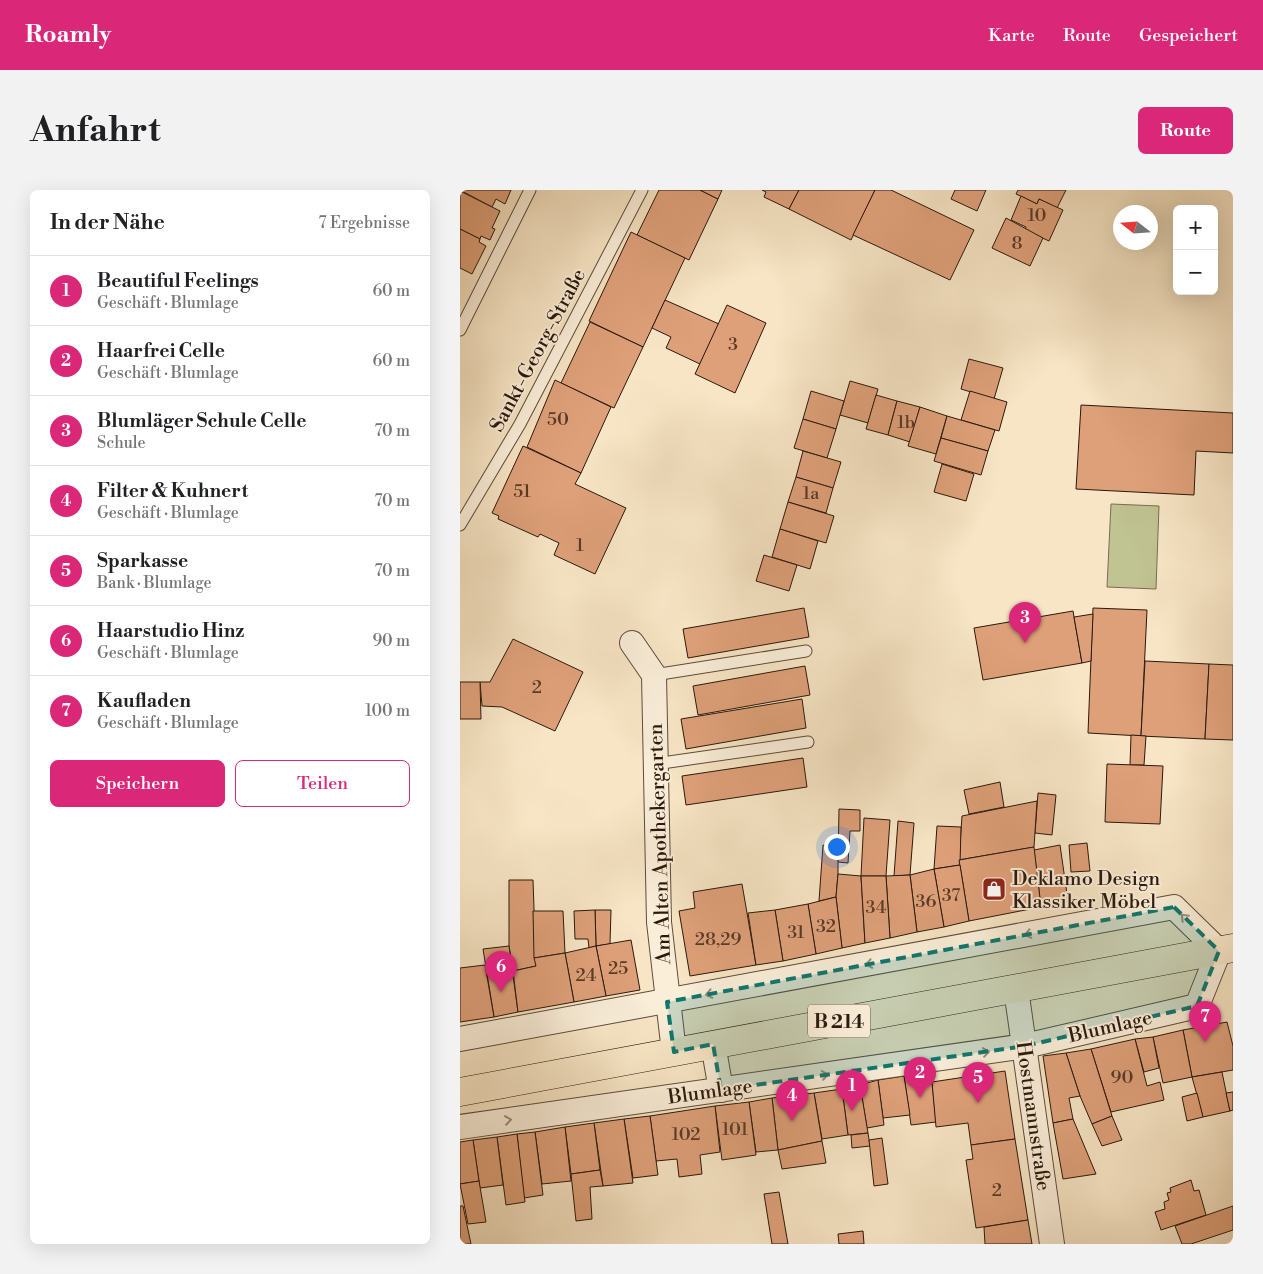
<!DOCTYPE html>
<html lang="de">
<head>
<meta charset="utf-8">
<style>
  body { margin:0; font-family:"Libre Bodoni",serif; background:#f2f2f2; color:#202124 }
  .controls { position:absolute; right:15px; top:15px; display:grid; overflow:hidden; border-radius:8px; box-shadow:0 5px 20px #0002 }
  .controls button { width:45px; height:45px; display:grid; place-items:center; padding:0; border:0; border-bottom:1px solid #e0e0e0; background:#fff; color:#202124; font:25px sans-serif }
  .compass { position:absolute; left:653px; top:15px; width:45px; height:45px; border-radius:50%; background:#fff; box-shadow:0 5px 20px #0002; rotate:287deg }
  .you { position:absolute; left:376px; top:656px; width:18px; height:18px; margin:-12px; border:4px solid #fff; border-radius:50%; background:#1a73e8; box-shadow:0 0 0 8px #1a73e833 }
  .badge { display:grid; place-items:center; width:32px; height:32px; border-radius:50%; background:#db2777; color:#fff; font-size:16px; font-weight:700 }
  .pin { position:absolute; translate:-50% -41px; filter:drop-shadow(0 1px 2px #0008) }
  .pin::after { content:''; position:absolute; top:26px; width:18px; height:15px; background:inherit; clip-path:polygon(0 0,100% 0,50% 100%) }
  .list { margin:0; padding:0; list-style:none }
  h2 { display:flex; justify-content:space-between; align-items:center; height:65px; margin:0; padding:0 20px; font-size:21px }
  h2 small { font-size:16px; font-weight:400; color:#757577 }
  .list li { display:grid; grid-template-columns:32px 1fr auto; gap:15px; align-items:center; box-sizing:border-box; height:70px; padding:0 20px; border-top:1px solid #e0e0e0 }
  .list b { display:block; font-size:19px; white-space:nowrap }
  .list p { margin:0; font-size:16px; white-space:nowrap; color:#757577 }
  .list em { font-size:16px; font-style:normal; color:#757577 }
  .actions { display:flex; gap:10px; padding:15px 20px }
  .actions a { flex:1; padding:11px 0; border:1px solid #db2777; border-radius:8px; text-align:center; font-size:18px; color:#db2777 }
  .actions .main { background:#db2777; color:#fff }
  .map { position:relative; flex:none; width:773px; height:1054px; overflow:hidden; border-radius:8px }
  header { display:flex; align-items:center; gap:30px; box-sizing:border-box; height:70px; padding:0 25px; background:#db2777; color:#fff }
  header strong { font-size:24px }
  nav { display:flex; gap:28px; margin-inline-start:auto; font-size:18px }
  .intro { display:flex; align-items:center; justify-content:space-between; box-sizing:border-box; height:120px; padding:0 30px }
  h1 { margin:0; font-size:35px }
  .button { padding:12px 22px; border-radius:8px; background:#db2777; color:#fff; font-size:18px; font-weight:700 }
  main { display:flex; gap:30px; padding:0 30px }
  aside { flex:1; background:#fff; border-radius:8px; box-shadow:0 5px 20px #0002 }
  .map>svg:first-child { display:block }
  .green { fill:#c0c392; stroke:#766e50 }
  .building { fill:#dea079; stroke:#2b180d }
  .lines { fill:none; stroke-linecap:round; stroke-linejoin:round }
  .lane-casing { stroke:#5e4b3b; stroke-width:13 }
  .street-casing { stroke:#5e4b3b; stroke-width:26 }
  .primary-casing { stroke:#2b180d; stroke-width:29 }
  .lane { stroke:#faeed9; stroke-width:11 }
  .street { stroke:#faeed9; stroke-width:24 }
  .primary { stroke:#f7e5c5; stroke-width:28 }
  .oneway { stroke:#9d8e7d }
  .marked { fill:#0f766e; fill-opacity:0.2; stroke:#0f766e; stroke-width:4; stroke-dasharray:10 6; stroke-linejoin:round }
  .labels { text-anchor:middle; stroke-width:4; stroke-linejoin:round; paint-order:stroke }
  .number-label { font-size:18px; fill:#583a28 }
  .shield { fill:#faeed9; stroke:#69584a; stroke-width:1 }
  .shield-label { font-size:19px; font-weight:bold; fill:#2b180d }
  .street-label { font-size:20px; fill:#2b180d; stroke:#faeed9 }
  .poi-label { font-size:20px; fill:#2b180d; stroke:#faeed9; text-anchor:start }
</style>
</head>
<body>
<header>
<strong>Roamly</strong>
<nav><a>Karte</a><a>Route</a><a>Gespeichert</a></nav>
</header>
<div class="intro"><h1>Anfahrt</h1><a class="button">Route</a></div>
<main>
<aside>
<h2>In der Nähe<small>7 Ergebnisse</small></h2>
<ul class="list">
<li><span class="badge">1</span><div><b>Beautiful Feelings</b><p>Geschäft · Blumlage</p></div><em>60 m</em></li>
<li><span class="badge">2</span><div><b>Haarfrei Celle</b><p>Geschäft · Blumlage</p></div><em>60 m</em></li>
<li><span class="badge">3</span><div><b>Blumläger Schule Celle</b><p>Schule</p></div><em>70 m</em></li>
<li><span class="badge">4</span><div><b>Filter &amp; Kuhnert</b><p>Geschäft · Blumlage</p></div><em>70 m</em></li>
<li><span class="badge">5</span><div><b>Sparkasse</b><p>Bank · Blumlage</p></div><em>70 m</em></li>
<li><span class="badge">6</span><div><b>Haarstudio Hinz</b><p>Geschäft · Blumlage</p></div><em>90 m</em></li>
<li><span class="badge">7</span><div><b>Kaufladen</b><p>Geschäft · Blumlage</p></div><em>100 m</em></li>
</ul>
<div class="actions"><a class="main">Speichern</a><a>Teilen</a></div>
</aside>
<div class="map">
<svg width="773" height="1054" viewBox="0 0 773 1054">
  <rect width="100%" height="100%" fill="#f7e5c5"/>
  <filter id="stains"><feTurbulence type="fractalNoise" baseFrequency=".004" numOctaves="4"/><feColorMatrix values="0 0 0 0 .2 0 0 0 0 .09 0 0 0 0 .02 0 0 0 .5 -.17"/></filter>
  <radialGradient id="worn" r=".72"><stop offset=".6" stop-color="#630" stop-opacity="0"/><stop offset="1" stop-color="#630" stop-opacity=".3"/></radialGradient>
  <polygon class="green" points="651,314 699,316 696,399 647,397"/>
  <g class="building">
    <polygon points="0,0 51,0 45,14 36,9 32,17"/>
    <polygon points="199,0 240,0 258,9 229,70 177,45"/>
    <polygon points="240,0 262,0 258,9"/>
    <polygon points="302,0 339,0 329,19 304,7 306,2"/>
    <polygon points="339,0 415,0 391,50 329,19"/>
    <polygon points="415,0 431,0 514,40 490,90 393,45"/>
    <polygon points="495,0 526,0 517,21 491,9"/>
    <polygon points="558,0 606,0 597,18 579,9 577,14 556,4"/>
    <polygon points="0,1 40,21 32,38 35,39 30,50 21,46 20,49 0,39"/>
    <polygon points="561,6 577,14 579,9 603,20 589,51 565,40 566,37 551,30"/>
    <polygon points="546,28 583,48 570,76 532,58"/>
    <polygon points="0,39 20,49 19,52 26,56 12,84 0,78"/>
    <polygon points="171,42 225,68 183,157 129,131"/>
    <polygon points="205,110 259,134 240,174 206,158 211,147 192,138"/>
    <polygon points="267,115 306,133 275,203 235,184"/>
    <polygon points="130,132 183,157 154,218 101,193"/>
    <polygon points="509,169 543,178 534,209 501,199"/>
    <polygon points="95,190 151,217 121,283 67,257"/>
    <polygon points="390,191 418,199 408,233 380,225"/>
    <polygon points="351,201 384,211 376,239 343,229"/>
    <polygon points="510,201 547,212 539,241 501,230"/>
    <polygon points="416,205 437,211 428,245 406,239"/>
    <polygon points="437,211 460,217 450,252 428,245"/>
    <polygon points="621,215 773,223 773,263 736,261 734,305 616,299"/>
    <polygon points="460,217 487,226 476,264 448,256"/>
    <polygon points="487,226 535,240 528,261 481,248"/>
    <polygon points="343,229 376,239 367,268 334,258"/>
    <polygon points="481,248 528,261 521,285 474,271"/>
    <polygon points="63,256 121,283 115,294 166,318 135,384 94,365 99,353 80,344 78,347 38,329 39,326 32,323"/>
    <polygon points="343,261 381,272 373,298 336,287"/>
    <polygon points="482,274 514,284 506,311 474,302"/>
    <polygon points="336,287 373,298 366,323 328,312"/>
    <polygon points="328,312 374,326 366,353 320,339"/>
    <polygon points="320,339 358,351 350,379 312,367"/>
    <polygon points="304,365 337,375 329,401 296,391"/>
    <polygon points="344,418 349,447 228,468 223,439"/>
    <polygon points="633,418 687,420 681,546 628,543"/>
    <polygon points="613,421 622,473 523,490 514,438"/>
    <polygon points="633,424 631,471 622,473 614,427"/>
    <polygon points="53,449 123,482 95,541 42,517 22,516 20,492 30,492"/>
    <polygon points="685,471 749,474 745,549 681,546"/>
    <polygon points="749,474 773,475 773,550 745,549"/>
    <polygon points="345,476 350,505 238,525 233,496"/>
    <polygon points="0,492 20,492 21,529 0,529"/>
    <polygon points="342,509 346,538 226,559 221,529"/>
    <polygon points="671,545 686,546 684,575 670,575"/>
    <polygon points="343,568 347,597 226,615 222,586"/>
    <polygon points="647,574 703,576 700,634 645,632"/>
    <polygon points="540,592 544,617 509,624 504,600"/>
    <polygon points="578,603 596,605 592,645 575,643"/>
    <polygon points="577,611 574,657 499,670 502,626"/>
    <polygon points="379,619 400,620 400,641 390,641 388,673 378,672"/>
    <polygon points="404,628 430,630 426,686 401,686"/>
    <polygon points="438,631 454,633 450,685 434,686"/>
    <polygon points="477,636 501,637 500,675 474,679"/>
    <polygon points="627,653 630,681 611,682 609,655"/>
    <polygon points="363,655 378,657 378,684 376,707 359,711"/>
    <polygon points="600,655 608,711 581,717 574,660"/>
    <polygon points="574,657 581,717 509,731 499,670"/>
    <polygon points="500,675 509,731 484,737 474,679"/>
    <polygon points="474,679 484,737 457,742 450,685"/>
    <polygon points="378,684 401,686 405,753 382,758 376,707"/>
    <polygon points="450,685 457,742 430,748 426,686"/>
    <polygon points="401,686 426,686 430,748 405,753"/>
    <polygon points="49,690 73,690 76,776 53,781 49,756"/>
    <polygon points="282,694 296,775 230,786 219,721 235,718 233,702"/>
    <polygon points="376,707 382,758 356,764 348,714"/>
    <polygon points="348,714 356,764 323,771 315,720"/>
    <polygon points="135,720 151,720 150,754 136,756"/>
    <polygon points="135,720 136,756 129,758 128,749 115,749 114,721"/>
    <polygon points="315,720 323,771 296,775 288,723"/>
    <polygon points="73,721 103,721 105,763 74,768"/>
    <polygon points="171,750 180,800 146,806 136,756"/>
    <polygon points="49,756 58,822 34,827 23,759"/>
    <polygon points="136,756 146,806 114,812 105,763"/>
    <polygon points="105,763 114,812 58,822 53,781 76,776 74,768"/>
    <polygon points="25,775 34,827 0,832 0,778"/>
    <polygon points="767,832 773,856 773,880 732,887 723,840"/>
    <polygon points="723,840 732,887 703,893 693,847"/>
    <polygon points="693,847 699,878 684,882 675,849"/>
    <polygon points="675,849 687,896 700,892 704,910 651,922 631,859"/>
    <polygon points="631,859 652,926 632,934 620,906 606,863"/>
    <polygon points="606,863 620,906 609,908 613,929 593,933 583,866"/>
    <polygon points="471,881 476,932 451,935 444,886"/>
    <polygon points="545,881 555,949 511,955 508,933 476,937 472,892"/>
    <polygon points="762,882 770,921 743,927 732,887"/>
    <polygon points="444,886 450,925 423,928 418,890"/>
    <polygon points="418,890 424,935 407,938 400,895"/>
    <polygon points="400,895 408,943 388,945 382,899"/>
    <polygon points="382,899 388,945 362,949 354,903"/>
    <polygon points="773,902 773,920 770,921 766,903"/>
    <polygon points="354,903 362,951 318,960 312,908"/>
    <polygon points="737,903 743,927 727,931 722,907"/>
    <polygon points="312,908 318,960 296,962 289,912"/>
    <polygon points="289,912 296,965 262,970 255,916"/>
    <polygon points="255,916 260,962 240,965 242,984 219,987 217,969 196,971 190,926"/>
    <polygon points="190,926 198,985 173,988 164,929"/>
    <polygon points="652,926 662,950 642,956 632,934"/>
    <polygon points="164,929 173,993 143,996 134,933"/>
    <polygon points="613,929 636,984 603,989 593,933"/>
    <polygon points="134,933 140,980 111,984 105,937"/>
    <polygon points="105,937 111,991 82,994 75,942"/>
    <polygon points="75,942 83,1005 64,1008 57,944"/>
    <polygon points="408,943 410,956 392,958 391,945"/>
    <polygon points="57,944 65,1012 46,1015 37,947"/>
    <polygon points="37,947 43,995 20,998 13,950"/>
    <polygon points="422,948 428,994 414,996 409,950"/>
    <polygon points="555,949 568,1030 516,1038 506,970 513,969 511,955"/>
    <polygon points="13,950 19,991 0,994 0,952"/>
    <polygon points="362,951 366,973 322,979 318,960"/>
    <polygon points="140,980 143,996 130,997 132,1029 116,1031 111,984"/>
    <polygon points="731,990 734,1001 739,1000 746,1025 701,1040 695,1022 705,1019 704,1012 709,1010 707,1003 711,1002 710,998"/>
    <polygon points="19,991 26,1032 8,1034 0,994"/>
    <polygon points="319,1002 328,1054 312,1054 304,1004"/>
    <polygon points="0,1016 3,1016 11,1054 0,1054"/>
    <polygon points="773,1016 773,1040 731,1054 722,1054 715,1036"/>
    <polygon points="568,1030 572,1054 525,1054 524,1037"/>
    <polygon points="403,1041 404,1054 379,1054 378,1044"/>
  </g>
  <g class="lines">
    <g class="lane-casing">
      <g id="lane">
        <polyline points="0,140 70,0"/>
        <polyline points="0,335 60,234 182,0"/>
        <polyline points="194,485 346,461"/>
        <polyline points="195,574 348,552"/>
      </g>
    </g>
    <g class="street-casing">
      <g id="street">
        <polyline points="172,453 194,485 199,732 214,862"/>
        <polyline points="556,799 592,1054"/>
        <polyline points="0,849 714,717 759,761 737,816 565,856 0,937"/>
        <polyline points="253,854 261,900"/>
      </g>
    </g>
    <g class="primary-casing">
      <polyline id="primary" points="0,902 773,758"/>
    </g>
    <use href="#lane" class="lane"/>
    <use href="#street" class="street"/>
    <use href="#primary" class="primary"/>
  </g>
  <defs><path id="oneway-chevron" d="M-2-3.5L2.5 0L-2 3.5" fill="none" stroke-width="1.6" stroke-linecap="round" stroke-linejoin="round" transform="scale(1.25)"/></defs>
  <g class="oneway">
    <use href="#oneway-chevron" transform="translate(724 727) rotate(-135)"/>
    <use href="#oneway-chevron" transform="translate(568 744) rotate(169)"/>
    <use href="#oneway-chevron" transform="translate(409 774) rotate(169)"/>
    <use href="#oneway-chevron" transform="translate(249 804) rotate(169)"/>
    <use href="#oneway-chevron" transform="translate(526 862) rotate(-8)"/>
    <use href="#oneway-chevron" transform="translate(365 885) rotate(-8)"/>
    <use href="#oneway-chevron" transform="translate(48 930) rotate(-8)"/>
  </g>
  <path class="marked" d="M 714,717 L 759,761 L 737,816 L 565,856 L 261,900 L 253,854 L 214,862 L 207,812 Z"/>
  <defs>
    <g id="shop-square" transform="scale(1.25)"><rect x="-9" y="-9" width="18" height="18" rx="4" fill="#8f2418" stroke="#faeed9"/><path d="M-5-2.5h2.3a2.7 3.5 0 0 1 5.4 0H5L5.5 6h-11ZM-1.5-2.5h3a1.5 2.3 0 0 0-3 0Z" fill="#fff"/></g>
  </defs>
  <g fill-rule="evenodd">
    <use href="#shop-square" x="534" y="699"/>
  </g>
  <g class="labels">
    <g class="number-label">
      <text x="577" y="31">10</text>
      <text x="557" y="59">8</text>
      <text x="273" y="160">3</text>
      <text x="98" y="235">50</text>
      <text x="446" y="238">1b</text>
      <text x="62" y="307">51</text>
      <text x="351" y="309">1a</text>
      <text x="120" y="361">1</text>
      <text x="77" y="503">2</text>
      <text x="491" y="711">37</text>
      <text x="466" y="717">36</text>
      <text x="416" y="723">34</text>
      <text x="366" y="742">32</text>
      <text x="336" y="748">31</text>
      <text x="258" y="755">28,29</text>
      <text x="158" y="784">25</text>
      <text x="126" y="791">24</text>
      <text x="662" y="893">90</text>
      <text x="275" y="945">101</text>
      <text x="226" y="950">102</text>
      <text x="537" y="1006">2</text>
    </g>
    <rect class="shield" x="348" y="814.5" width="62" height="33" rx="4"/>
    <g class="shield-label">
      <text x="379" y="838">B 214</text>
    </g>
    <g class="street-label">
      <text transform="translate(77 160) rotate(-62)" y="7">Sankt-Georg-Straße</text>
      <text transform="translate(199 654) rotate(-92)" y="7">Am Alten Apothekergarten</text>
      <text transform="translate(650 836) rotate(-13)" y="7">Blumlage</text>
      <text transform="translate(250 901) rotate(-8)" y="7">Blumlage</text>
      <text transform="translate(574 926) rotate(82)" y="7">Hostmannstraße</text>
    </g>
    <g class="poi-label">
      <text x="552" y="695">Deklamo Design<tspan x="552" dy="23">Klassiker Möbel</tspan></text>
    </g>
  </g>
  <rect width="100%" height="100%" filter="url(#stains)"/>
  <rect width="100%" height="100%" fill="url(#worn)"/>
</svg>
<div class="controls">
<button>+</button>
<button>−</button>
</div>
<svg class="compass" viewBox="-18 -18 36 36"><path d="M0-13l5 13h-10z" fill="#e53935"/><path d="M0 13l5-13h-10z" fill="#757577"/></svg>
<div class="you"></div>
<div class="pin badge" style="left:392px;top:921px">1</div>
<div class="pin badge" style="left:460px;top:908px">2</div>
<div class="pin badge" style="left:565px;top:453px">3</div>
<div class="pin badge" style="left:332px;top:931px">4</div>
<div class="pin badge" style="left:518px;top:913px">5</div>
<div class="pin badge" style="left:41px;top:802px">6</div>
<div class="pin badge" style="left:745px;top:852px">7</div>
</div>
</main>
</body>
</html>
